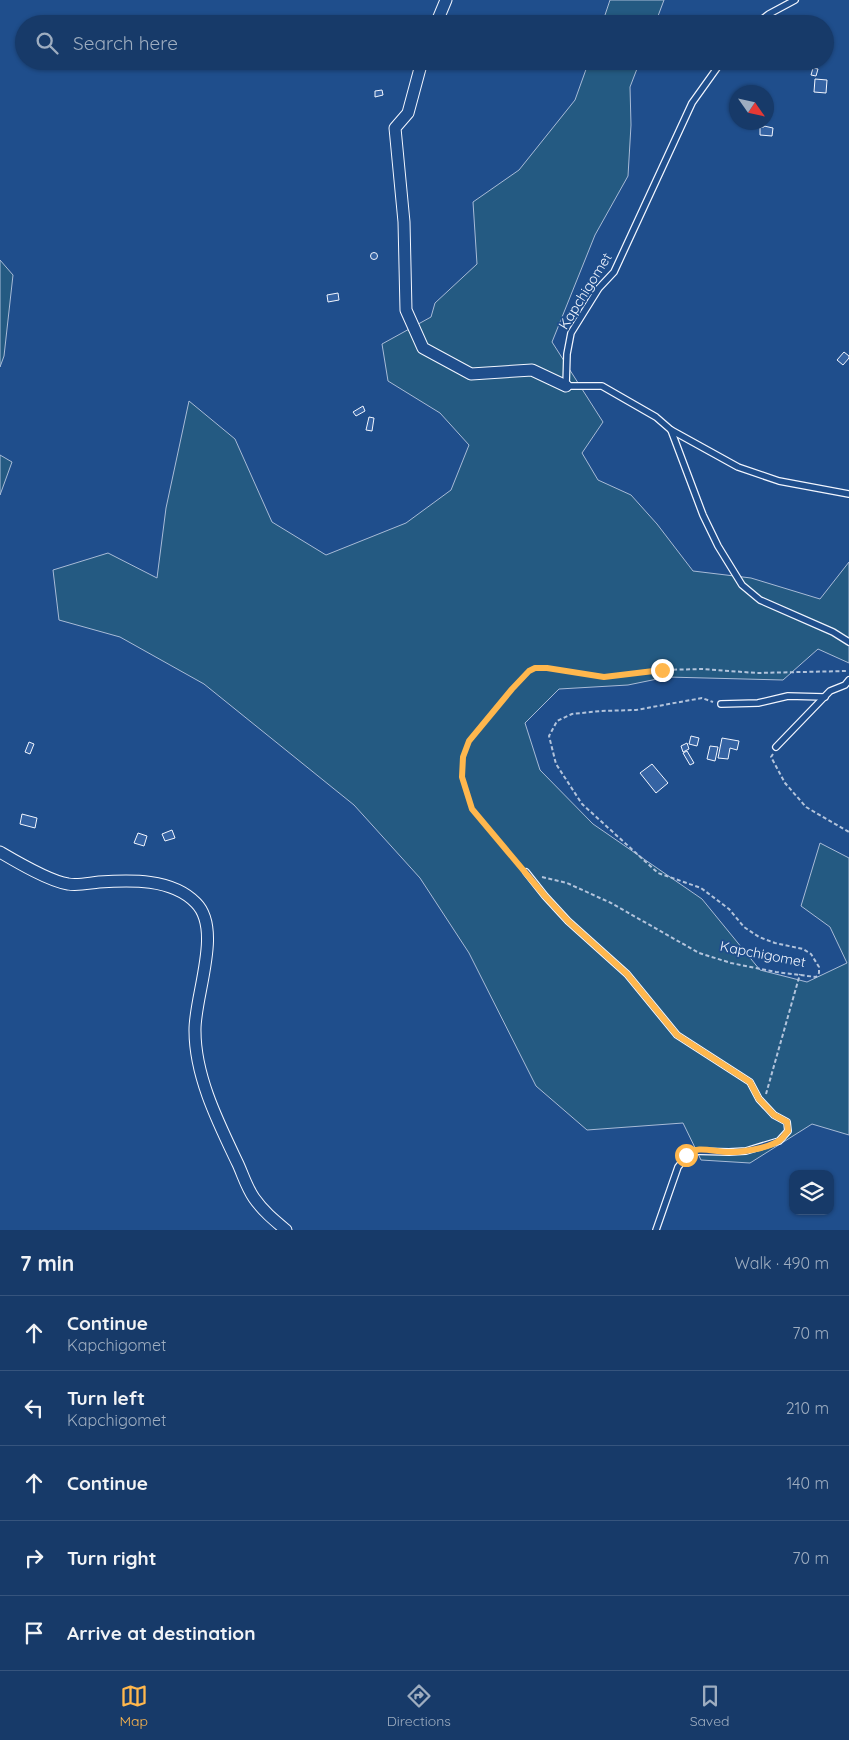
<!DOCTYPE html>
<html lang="en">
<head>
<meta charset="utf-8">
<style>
  body { margin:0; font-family:Quicksand,sans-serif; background:#244571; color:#f1f3f6 }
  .controls { position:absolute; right:15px; bottom:15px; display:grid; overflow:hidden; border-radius:10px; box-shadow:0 1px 4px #0004 }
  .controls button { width:45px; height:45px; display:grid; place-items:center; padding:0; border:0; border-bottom:1px solid #36547d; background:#173a69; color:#f1f3f6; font:25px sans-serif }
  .compass { position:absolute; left:729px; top:85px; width:45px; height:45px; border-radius:50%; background:#173a69; box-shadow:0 1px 4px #0004; rotate:124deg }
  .stop { position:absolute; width:15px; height:15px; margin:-11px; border:4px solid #ffb74d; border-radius:50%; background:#fff }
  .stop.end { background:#ffb74d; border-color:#fff; box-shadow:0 1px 5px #0008 }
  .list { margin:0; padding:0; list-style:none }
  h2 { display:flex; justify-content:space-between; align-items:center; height:65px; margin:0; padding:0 20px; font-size:21px }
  h2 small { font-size:16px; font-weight:400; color:#9eadc0 }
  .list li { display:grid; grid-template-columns:32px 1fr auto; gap:15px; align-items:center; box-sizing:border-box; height:75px; padding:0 20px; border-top:1px solid #36547d }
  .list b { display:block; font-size:19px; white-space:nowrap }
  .list p { margin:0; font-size:16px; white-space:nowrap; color:#9eadc0 }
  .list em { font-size:16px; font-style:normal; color:#9eadc0 }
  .icon { flex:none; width:28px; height:28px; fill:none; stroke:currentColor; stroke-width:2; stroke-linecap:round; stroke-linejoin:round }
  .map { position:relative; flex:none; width:849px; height:1230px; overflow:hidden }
  .search { position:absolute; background:#173a69; box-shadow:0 1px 4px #0004; left:15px; right:15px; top:15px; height:55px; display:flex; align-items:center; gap:12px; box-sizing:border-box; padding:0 18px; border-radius:28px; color:#9eadc0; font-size:19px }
  .sheet { height:440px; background:#173a69 }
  nav { display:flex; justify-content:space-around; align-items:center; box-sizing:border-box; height:70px; border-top:1px solid #36547d; background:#173a69; font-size:14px; color:#9eadc0 }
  nav a { display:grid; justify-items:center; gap:2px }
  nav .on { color:#ffb74d }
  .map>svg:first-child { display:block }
  .green { fill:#245a82; stroke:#a8bbd7 }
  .building { fill:#3563a3; stroke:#f2f6ff }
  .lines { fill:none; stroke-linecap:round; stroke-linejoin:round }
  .lane-casing { stroke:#f2f6ff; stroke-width:8 }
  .street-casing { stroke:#f2f6ff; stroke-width:13 }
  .path { stroke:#b3c4dc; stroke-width:2; stroke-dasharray:4 2.5; stroke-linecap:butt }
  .lane { stroke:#1f4e8c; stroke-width:5.5 }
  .street { stroke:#1f4e8c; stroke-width:11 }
  .route { stroke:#ffb74d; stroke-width:6 }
  .labels { text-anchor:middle; stroke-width:4; stroke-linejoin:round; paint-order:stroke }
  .street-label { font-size:14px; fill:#f2f6ff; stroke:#1f4e8c }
</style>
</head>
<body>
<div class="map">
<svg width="849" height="1230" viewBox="0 0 849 1230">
  <rect width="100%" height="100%" fill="#1f4e8c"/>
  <g class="green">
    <polygon points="610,0 664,0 655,24 602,24"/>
    <polygon points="589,61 640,61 630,87 631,125 628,176 595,235 552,342 603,422 582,453 598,480 631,495 657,524 693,571 751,578 820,599 849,562 849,663 818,649 783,680 667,677 628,685 559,689 525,723 540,770 593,824 702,899 760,970 807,982 847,963 830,927 801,906 820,843 849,858 849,1135 812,1124 750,1163 701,1160 683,1123 587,1130 536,1086 469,953 420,878 354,805 204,684 120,637 59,620 53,570 108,553 157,578 166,508 189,401 235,439 272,522 326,555 406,523 451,490 469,445 440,413 388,381 382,344 431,317 435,303 477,264 473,202 519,170 575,100"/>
    <polygon points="0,260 13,275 4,356 0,367"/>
    <polygon points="0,455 12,462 0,495"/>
  </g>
  <g class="building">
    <polygon points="372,17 381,22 379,24 374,24 369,21"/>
    <polygon points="813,68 818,69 816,76 811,75"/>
    <polygon points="815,79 827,80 826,93 814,92"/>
    <polygon points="382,90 383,95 375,97 375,91"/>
    <polygon points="764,126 773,128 772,136 760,135 760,127 764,127"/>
    <circle cx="374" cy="256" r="3.5"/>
    <polygon points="338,293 339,300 328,302 327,295"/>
    <polygon points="844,352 849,356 849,358 843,365 837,360"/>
    <polygon points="363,406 365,411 356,416 353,412"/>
    <polygon points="369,417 374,418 372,431 366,430"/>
    <polygon points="691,736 699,738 697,746 689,744"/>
    <polygon points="722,738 739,741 737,750 730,748 728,759 718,758"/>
    <polygon points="29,742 34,744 30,754 25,752"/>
    <polygon points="687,743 689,749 683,752 681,746"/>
    <polygon points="710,746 718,747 715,761 707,759"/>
    <polygon points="687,751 694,763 690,765 683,753"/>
    <polygon points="652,764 668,783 656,793 640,773"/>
    <polygon points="22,814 37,818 35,828 20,824"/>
    <polygon points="172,830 175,838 165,841 162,834"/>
    <polygon points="138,833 147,836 144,846 134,843"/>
  </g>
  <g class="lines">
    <g class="lane-casing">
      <g id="lane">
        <polyline points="756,24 769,14 795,0"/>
        <polyline points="722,61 692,103 614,272 599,288 571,333 567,354 566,386 602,386 656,417 671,430 703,515 718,546 742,585 760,600 833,632 849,642"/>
        <polyline points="671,430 738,467 779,481 849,494"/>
        <polyline points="721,704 758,703 788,696 825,697"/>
        <polyline points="776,747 830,691 845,685 849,680"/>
        <polyline points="526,872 545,896 568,921 627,974 677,1035 750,1082 759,1099 774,1115 787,1122 788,1131 779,1141 746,1151 729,1152 691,1151 678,1167 656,1230"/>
      </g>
    </g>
    <g class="street-casing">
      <g id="street">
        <polyline points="436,24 446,0"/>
        <polyline points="422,61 408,113 395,128 404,222 406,310 423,348 471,374 532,370 566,386"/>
        <path d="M 0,852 C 17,862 49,881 68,884 C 78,886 89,883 99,882 C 130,880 172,878 196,903 C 223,930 194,997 195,1031 C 195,1077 219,1124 238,1164 C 243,1175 247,1188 254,1198 C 263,1211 274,1220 286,1230"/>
      </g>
    </g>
    <g class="path">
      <polyline points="773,754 771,757 785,783 806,807 849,832"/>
      <polyline points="520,866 472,809 462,777 463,757 469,741 495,708 529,671 535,668 547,667 612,677 662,670 702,669 757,673 847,671"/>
      <polyline points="542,877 567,883 611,903 699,953 731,963 776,972 816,977 819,973 819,967 811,954 803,949 775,943 759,937 744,927 729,909 701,888 658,873 582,804 556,764 549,736 557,721 572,714 601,711 636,710 702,698 713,702"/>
      <polyline points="766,1094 800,974"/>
    </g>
    <use href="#lane" class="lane"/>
    <use href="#street" class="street"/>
  </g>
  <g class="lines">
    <path class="route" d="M 662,670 L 604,677 L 547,668 L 535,668 L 529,671 L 512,689 L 469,741 L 463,757 L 462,777 L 472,809 L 545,896 L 568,921 L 627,974 L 677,1035 L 750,1082 L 759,1099 L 774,1115 L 787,1122 L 788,1131 C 785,1134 783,1138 780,1140 C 769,1148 744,1152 731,1152 C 716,1153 697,1144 686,1155"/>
  </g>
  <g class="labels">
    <g class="street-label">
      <text transform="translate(585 291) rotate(-58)" y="5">Kapchigomet</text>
      <text transform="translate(763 954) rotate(11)" y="5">Kapchigomet</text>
    </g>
  </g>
</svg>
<div class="controls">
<button><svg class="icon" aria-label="layers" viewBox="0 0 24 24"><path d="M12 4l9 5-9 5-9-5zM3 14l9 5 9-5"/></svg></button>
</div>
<svg class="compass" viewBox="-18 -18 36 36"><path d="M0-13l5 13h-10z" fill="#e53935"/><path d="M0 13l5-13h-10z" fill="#9eadc0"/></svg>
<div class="stop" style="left:686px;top:1155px"></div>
<div class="stop end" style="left:662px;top:670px"></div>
<div class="search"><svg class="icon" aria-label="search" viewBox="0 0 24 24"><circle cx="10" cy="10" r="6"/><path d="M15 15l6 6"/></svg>Search here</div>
</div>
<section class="sheet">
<h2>7 min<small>Walk · 490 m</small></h2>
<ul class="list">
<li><svg class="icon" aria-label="ahead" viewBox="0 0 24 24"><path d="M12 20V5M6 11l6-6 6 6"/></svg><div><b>Continue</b><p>Kapchigomet</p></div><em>70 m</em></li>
<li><svg class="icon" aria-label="left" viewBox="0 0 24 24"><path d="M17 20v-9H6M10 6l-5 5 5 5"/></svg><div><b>Turn left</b><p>Kapchigomet</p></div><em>210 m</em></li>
<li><svg class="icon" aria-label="ahead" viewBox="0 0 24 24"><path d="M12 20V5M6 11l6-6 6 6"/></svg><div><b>Continue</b></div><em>140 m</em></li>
<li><svg class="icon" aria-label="right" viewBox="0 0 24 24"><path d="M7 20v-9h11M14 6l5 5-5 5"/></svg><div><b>Turn right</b></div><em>70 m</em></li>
<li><svg class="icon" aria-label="arrive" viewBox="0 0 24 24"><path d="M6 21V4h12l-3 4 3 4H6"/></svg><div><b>Arrive at destination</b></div></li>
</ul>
</section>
<nav>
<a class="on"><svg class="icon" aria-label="map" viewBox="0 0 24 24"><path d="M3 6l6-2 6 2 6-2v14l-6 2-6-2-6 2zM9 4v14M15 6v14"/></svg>Map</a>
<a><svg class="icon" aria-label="directions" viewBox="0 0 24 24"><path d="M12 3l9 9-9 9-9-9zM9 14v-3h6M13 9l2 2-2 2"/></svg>Directions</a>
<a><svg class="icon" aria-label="saved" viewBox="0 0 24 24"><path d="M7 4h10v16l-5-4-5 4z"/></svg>Saved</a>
</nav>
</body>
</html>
